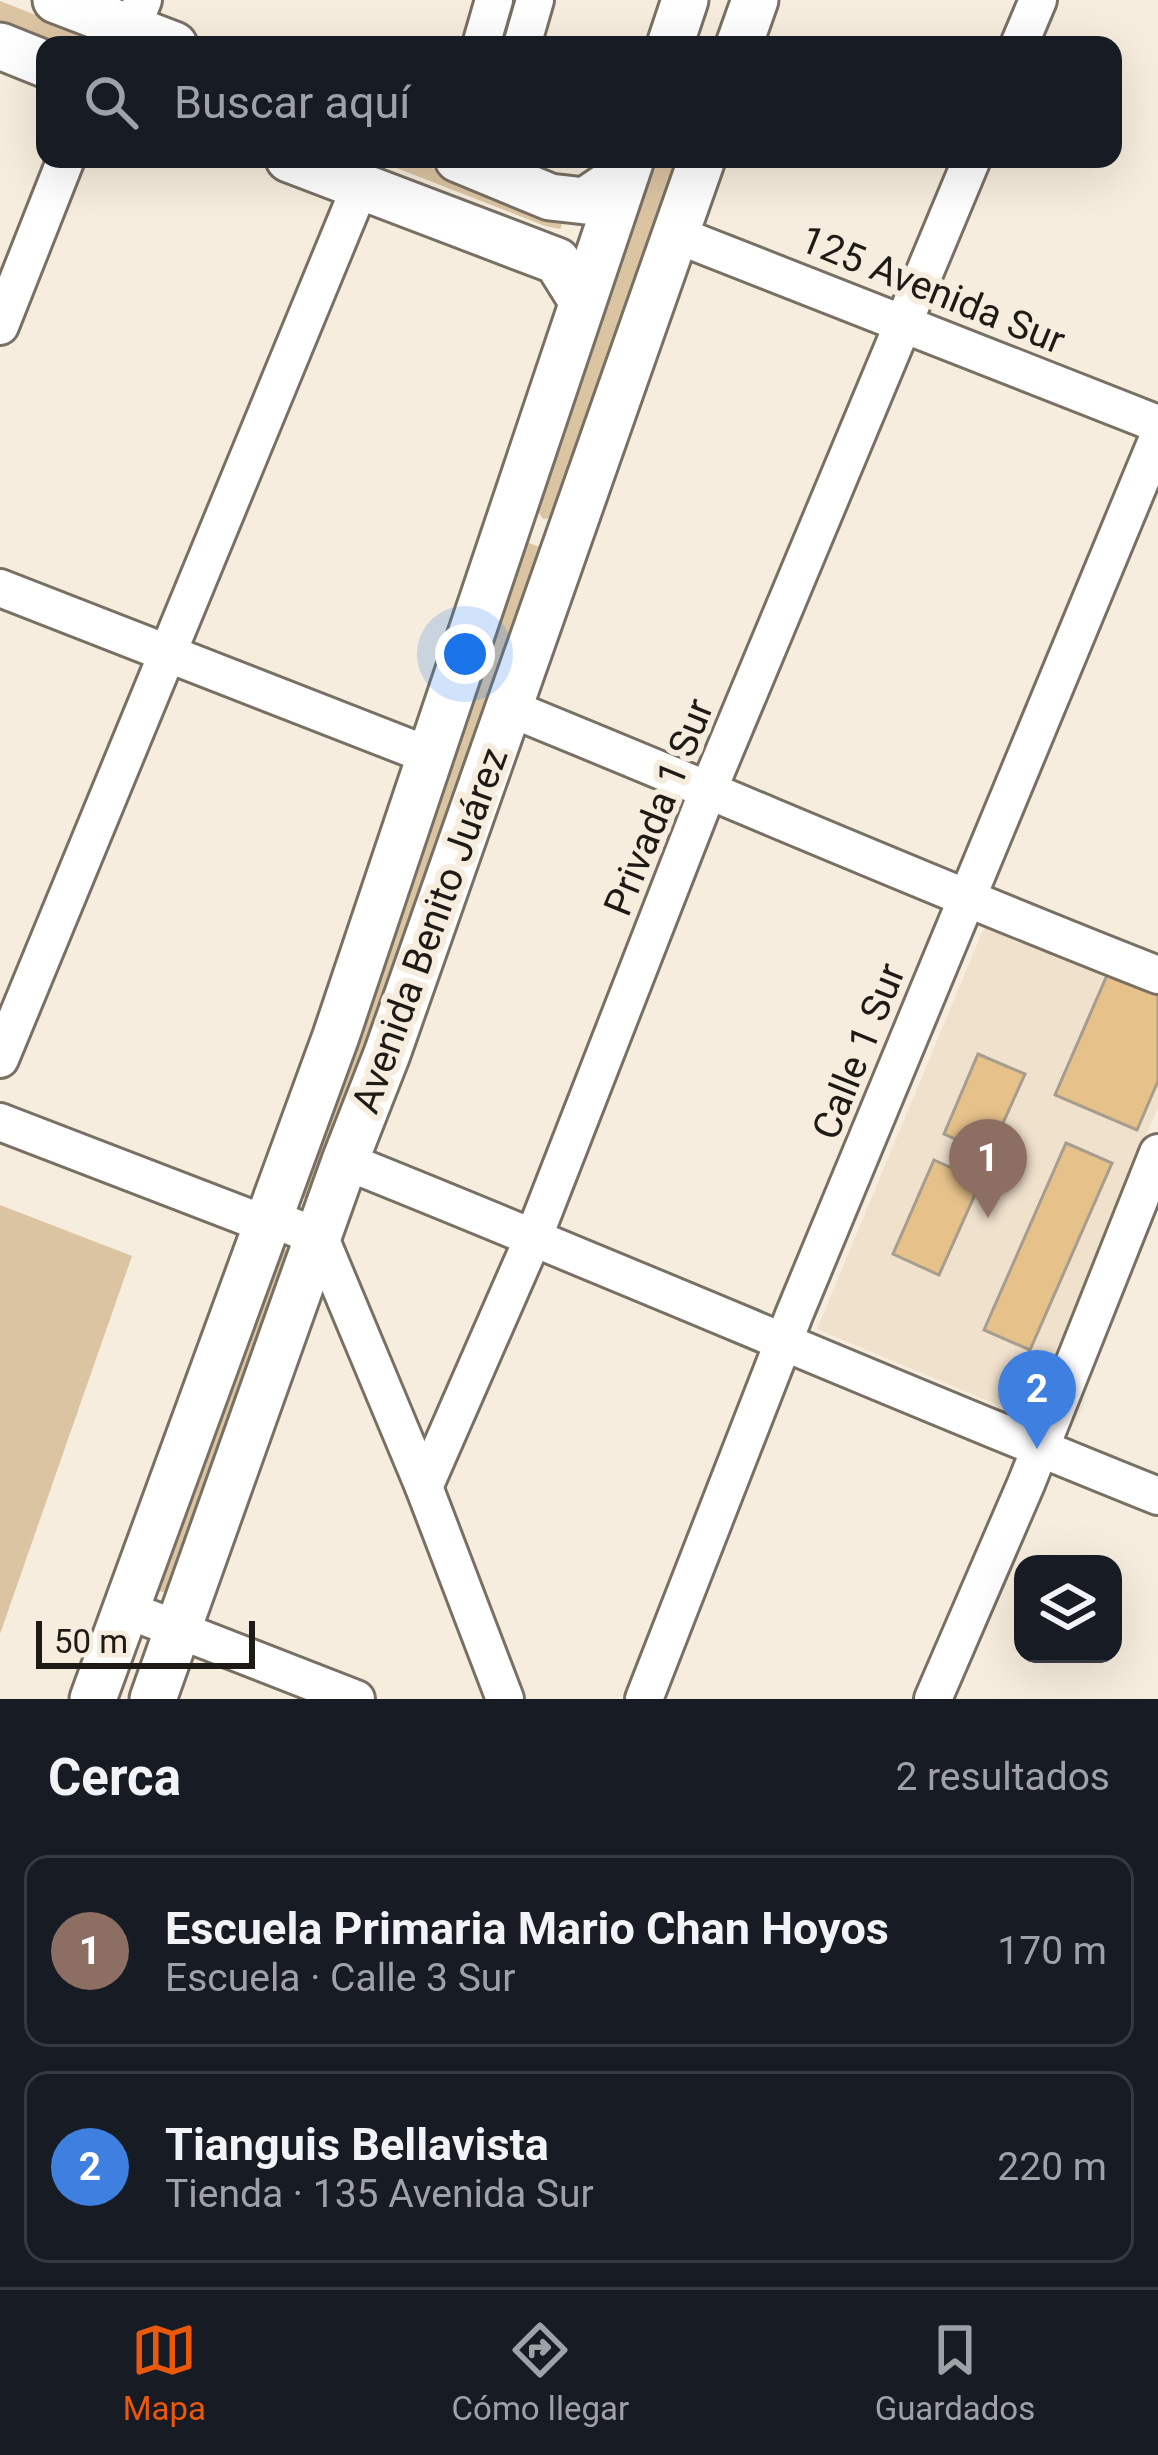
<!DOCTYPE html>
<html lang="es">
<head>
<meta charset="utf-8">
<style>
  body { margin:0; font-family:Roboto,sans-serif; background:#242831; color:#f1f3f6 }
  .controls { position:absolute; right:36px; bottom:36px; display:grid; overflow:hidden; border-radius:24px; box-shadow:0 12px 48px #0002 }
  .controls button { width:108px; height:108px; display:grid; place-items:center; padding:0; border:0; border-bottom:3px solid #363941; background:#171b24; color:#f1f3f6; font:60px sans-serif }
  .scale { position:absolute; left:36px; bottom:30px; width:219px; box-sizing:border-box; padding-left:12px; border:6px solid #1e1a15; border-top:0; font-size:33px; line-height:42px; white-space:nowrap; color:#1e1a15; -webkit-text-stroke:9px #f7edde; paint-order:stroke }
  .you { position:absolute; left:465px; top:654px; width:42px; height:42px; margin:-30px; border:9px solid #fff; border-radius:50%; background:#1a73e8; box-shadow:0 0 0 18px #1a73e833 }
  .badge { display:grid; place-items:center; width:78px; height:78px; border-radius:50%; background:#ea580c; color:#fff; font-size:39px; font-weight:700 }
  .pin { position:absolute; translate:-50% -99px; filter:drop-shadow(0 3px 6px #0008) }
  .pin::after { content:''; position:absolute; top:63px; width:42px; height:36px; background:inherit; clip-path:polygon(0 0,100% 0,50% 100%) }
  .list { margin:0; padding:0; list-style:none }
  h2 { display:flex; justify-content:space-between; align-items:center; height:156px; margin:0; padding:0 48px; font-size:51px }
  h2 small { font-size:39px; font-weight:400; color:#9ea1a6 }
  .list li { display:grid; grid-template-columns:78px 1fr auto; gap:36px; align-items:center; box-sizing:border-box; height:192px; margin:0 24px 24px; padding:0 24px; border:3px solid #363941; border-radius:24px }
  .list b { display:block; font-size:45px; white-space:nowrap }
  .list p { margin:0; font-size:39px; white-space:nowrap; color:#9ea1a6 }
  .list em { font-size:39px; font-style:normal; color:#9ea1a6 }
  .icon { flex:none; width:66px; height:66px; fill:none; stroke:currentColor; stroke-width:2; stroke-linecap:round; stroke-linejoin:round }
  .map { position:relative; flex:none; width:1158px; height:1699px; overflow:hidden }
  .search { position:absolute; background:#171b24; box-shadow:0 12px 48px #0002; left:36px; right:36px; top:36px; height:132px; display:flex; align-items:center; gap:30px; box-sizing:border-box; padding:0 42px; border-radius:24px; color:#9ea1a6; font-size:45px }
  .sheet { height:588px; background:#171b24 }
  nav { display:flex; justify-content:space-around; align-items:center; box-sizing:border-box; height:168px; border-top:3px solid #363941; background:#171b24; font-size:33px; color:#9ea1a6 }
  nav a { display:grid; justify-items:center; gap:6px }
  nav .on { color:#ea580c }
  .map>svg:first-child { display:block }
  .built { fill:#f0e1cd }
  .green { fill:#dbc4a2 }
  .building { fill:#e6c18a; stroke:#a69d8f; stroke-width:3 }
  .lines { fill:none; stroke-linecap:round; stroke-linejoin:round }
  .minor-casing { stroke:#797064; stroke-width:42 }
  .major-casing { stroke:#797064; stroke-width:51 }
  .minor { stroke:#fff; stroke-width:36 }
  .major { stroke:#fff; stroke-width:45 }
  .labels { text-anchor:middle; stroke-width:12; stroke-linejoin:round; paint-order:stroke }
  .street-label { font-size:39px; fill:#1e1a15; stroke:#f7edde }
</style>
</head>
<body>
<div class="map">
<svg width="1158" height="1699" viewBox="0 0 1158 1699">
  <rect width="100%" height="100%" fill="#f7edde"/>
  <polygon class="built" points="988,918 1158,989 1158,1107 1029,1418 817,1329"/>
  <g class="green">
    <polygon points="0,1 113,45 53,45 0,24"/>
    <polygon points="347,159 407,159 552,213 562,224 560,229 545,226 376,160"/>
    <polygon points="652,159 681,159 560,517 543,519 535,507"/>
    <polygon points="521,540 548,550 319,1198 299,1198"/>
    <polygon points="0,1205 132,1256 0,1634"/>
    <polygon points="279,1249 294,1251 169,1594 159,1591 152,1581"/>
  </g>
  <g class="building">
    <polygon points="1108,973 1158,995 1158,1081 1137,1130 1055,1095"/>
    <polygon points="978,1054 1025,1074 989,1154 944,1134"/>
    <polygon points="1066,1143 1112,1163 1030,1350 984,1330"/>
    <polygon points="934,1160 981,1181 939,1275 893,1254"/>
  </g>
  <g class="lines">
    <g class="minor-casing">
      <g id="minor">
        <polyline points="132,28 143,0"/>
        <polyline points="481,45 494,0"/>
        <polyline points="522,45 535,0"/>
        <polyline points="1019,45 1038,0"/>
        <polyline points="677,235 1158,424"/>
        <polyline points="0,326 66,159"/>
        <polyline points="0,588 428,755"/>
        <path d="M 509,708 C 726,796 940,890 1158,975"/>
        <polyline points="0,1059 360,187"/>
        <polyline points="0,1122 265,1224 288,1225 320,1238 424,1487 505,1699"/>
        <path d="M 345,1161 C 617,1270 886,1387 1158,1496"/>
        <polyline points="424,1487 534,1236 709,788 972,159"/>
        <polyline points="125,1609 356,1699"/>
        <polyline points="644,1699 794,1315 1158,438"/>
        <polyline points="933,1699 1026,1484 1158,1153"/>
      </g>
    </g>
    <g class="major-casing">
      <g id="major">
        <polyline points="56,0 174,45"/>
        <polyline points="670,45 685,0"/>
        <polyline points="739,45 755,0"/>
        <polyline points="0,46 45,64"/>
        <polyline points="289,159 557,261 582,301"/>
        <polyline points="458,159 550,197 585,201 626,173"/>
        <polyline points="93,1699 336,1036 631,159"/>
        <polyline points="153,1699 345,1161 387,1054 702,159"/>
      </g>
    </g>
    <use href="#minor" class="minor"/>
    <use href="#major" class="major"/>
  </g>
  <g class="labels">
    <g class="street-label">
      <text transform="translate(933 289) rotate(22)" y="14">125 Avenida Sur</text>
      <text transform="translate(658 807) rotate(-68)" y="14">Privada 1 Sur</text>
      <text transform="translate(429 930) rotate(-70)" y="14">Avenida Benito Juárez</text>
      <text transform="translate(858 1051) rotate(-68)" y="14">Calle 1 Sur</text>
    </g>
  </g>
</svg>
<div class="controls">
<button><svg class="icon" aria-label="layers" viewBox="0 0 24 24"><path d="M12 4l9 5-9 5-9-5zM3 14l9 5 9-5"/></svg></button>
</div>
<div class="scale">50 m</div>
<div class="you"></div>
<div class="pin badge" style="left:988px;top:1218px;background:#8d6e63">1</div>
<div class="pin badge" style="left:1037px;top:1449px;background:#3f7fe0">2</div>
<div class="search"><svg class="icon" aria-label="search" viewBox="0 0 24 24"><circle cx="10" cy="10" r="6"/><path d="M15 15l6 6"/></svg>Buscar aquí</div>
</div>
<section class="sheet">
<h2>Cerca<small>2 resultados</small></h2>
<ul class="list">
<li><span class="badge" style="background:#8d6e63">1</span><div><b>Escuela Primaria Mario Chan Hoyos</b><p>Escuela · Calle 3 Sur</p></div><em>170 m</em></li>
<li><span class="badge" style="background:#3f7fe0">2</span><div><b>Tianguis Bellavista</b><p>Tienda · 135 Avenida Sur</p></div><em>220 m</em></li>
</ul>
</section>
<nav>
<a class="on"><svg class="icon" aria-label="map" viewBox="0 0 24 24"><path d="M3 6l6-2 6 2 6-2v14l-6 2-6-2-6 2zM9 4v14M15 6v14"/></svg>Mapa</a>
<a><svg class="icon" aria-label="directions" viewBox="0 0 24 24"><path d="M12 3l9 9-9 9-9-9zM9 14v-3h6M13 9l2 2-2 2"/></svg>Cómo llegar</a>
<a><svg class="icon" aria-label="saved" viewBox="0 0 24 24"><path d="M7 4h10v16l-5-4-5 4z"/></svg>Guardados</a>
</nav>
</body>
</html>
